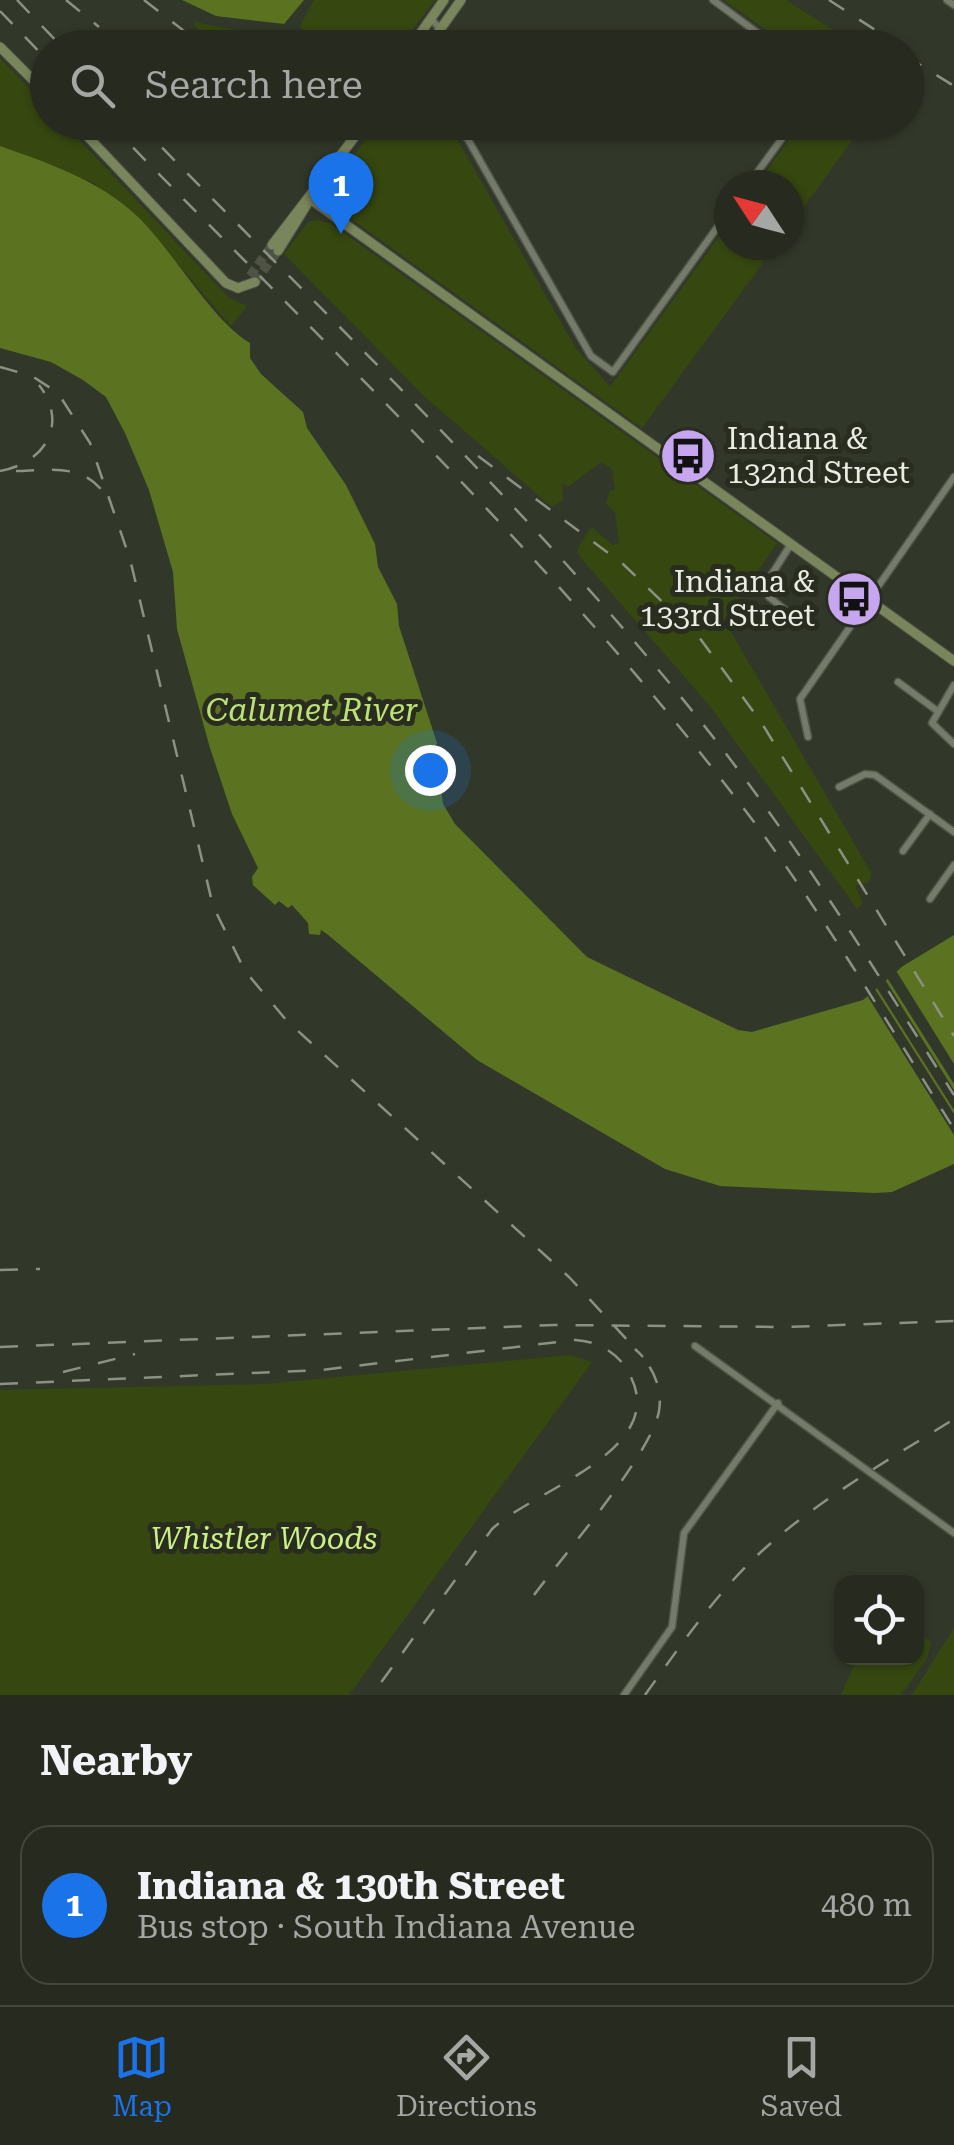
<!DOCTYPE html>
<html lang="en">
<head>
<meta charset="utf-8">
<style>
  body { margin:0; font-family:"Roboto Serif",serif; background:#32362c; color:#f1f3f6 }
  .controls { position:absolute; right:30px; bottom:30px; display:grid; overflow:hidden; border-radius:20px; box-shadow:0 2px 8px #0004 }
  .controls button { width:90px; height:90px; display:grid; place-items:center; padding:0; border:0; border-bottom:2px solid #42463d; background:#262a1f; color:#f1f3f6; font:50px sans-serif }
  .compass { position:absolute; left:714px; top:170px; width:90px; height:90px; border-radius:50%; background:#262a1f; box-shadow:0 2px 8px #0004; rotate:306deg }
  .you { position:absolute; left:430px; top:770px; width:35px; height:35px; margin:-25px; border:8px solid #fff; border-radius:50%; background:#1a73e8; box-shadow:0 0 0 15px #1a73e833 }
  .badge { display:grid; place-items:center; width:65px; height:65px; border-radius:50%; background:#1a73e8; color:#fff; font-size:32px; font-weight:700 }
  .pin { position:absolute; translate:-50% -82px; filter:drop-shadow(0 2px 5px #0008) }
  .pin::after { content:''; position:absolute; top:52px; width:35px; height:30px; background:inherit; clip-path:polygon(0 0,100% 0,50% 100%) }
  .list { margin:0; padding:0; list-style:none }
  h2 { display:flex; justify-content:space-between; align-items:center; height:130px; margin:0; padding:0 40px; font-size:42px }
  h2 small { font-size:32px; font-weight:400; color:#a4a7a4 }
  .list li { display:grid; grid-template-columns:65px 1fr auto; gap:30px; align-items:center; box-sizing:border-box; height:160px; margin:0 20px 20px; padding:0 20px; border:2px solid #42463d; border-radius:30px }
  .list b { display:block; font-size:38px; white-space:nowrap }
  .list p { margin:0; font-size:32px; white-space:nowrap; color:#a4a7a4 }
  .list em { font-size:32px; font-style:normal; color:#a4a7a4 }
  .icon { flex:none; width:55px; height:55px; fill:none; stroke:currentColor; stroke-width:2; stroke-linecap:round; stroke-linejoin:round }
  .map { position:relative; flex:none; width:954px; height:1695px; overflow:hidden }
  .search { position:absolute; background:#262a1f; box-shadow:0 2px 8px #0004; left:30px; right:30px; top:30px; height:110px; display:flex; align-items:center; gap:25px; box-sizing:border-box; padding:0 35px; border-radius:55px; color:#a4a7a4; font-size:38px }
  .sheet { height:310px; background:#262a1f }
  nav { display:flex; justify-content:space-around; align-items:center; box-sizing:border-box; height:140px; border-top:2px solid #42463d; background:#262a1f; font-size:28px; color:#a4a7a4 }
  nav a { display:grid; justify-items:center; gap:5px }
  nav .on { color:#1a73e8 }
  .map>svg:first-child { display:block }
  .green { fill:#374710 }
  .water { fill:#5b7321 }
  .pier { fill:#323829 }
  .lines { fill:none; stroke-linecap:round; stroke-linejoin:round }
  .secondary-tunnel { stroke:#4e5345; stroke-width:9; stroke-dasharray:9 4.5; stroke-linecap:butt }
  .street-casing { stroke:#505548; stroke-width:9 }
  .secondary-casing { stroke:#505548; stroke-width:11 }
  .street { stroke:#757b6a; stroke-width:6 }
  .secondary { stroke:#79865c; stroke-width:9 }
  .rail { stroke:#8c9185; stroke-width:2.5; stroke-dasharray:18 18; stroke-linecap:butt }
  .labels { text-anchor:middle; stroke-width:10; stroke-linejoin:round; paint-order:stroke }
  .poi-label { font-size:30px; fill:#eaede4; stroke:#282d1f; text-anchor:start }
  .park-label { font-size:30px; font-style:italic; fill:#ccf084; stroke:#282d1f }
  .water-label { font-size:32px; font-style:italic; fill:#bde175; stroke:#282d1f }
</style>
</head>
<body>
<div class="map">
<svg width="954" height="1695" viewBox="0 0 954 1695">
  <rect width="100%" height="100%" fill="#323829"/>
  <g class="green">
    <path d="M 314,0 L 435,0 L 399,47 C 368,48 319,56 300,26 Z"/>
    <polygon points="724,0 786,0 859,47 790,47"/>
    <polygon points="195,22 318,47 222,47 193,25"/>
    <polygon points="0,58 47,107 48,122 63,123 228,297 247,306 231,326 175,261 94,183 0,146"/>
    <path d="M 380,122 L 448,123 L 575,347 L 610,387 L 729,223 L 729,245 L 776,245 L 642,428 L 339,210 C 319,186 365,144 380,122 Z"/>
    <polygon points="801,123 865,123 789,227 789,185 756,185"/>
    <polygon points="318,220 330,223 777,543 724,620 872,874 868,883 855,886 863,903 857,909 709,705 580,557 577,550 591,527 613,545 619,543 615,512 606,504 609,492 615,489 612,469 601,462 569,486 562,484 563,500 552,507 425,397 284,254 308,222"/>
    <polygon points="570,1355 592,1362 349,1695 0,1695 0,1390 264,1384"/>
    <polygon points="954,1628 954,1695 912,1695"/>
    <polygon points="917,1632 931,1642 927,1658 901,1695 841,1695 857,1658 916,1658"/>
  </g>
  <g class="water">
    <polygon points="182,0 304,0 284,24 216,16"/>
    <path d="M 0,146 C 48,163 99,180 137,216 C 172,249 211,320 250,343 L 250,358 L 261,374 L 303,412 L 307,428 L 346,485 L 375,544 L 378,567 L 397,604 L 399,626 L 437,743 L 430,756 L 440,781 L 443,804 L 455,824 L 587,957 L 738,1030 L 752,1032 L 863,1000 L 903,966 L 954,935 L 954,1164 L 892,1192 L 875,1193 L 720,1186 L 665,1169 L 477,1060 L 327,934 L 321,930 L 320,935 L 309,934 L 308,923 L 292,905 L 288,908 L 279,901 L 275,905 L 253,885 L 252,877 L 258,868 L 232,814 L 210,748 L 177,629 L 173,572 L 149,490 L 125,433 L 106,397 L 83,380 L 51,362 L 0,348 Z"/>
  </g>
  <g class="pier">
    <polygon points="895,969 954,1064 954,1084 886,976"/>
    <polygon points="884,978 954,1090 954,1110 875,985"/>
    <polygon points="873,986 954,1114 954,1135 865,992"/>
  </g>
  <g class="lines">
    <g class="secondary-tunnel">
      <polyline points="250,276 272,245"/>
      <polyline points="255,282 278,251"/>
    </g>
    <g class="street-casing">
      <g id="street">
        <polyline points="713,0 778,48"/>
        <polyline points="947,0 954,5"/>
        <polyline points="431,18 454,48"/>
        <polyline points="458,122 591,356 613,372 729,211"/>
        <polyline points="748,185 794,122"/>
        <polyline points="784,609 769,597 765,585 791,544"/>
        <polyline points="898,682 936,710"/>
        <polyline points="954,685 932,723 954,744"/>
        <polyline points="808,737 800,699 954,477"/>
        <polyline points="839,787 865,774 875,775 954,832"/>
        <polyline points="903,851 930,814"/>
        <polyline points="930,899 954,865"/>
        <polyline points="695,1346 954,1533"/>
        <polyline points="624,1695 672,1627 684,1533 778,1403"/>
      </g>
    </g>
    <g class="secondary-casing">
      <g id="secondary">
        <polyline points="0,47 48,95"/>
        <polyline points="410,48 444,0"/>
        <polyline points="427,48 461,0"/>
        <polyline points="74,122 226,283 238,288"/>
        <polyline points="310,199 954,661"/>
        <polyline points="272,245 366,122"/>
        <polyline points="278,251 309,201"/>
        <polyline points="238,288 255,282"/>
      </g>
    </g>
    <use href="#street" class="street"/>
    <use href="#secondary" class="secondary"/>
    <g class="rail">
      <polyline points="17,0 63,48"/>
      <polyline points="66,0 99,27"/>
      <polyline points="144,0 206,48"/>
      <polyline points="829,0 903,48"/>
      <polyline points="0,11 48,61"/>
      <polyline points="906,56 954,86"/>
      <path d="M 108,122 C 319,339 542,548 728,788 C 812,895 882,1014 954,1129"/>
      <path d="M 137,122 C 325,315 524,503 694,713 C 791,833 872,965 954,1095"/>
      <polyline points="304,122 311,128"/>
      <polyline points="0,367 32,376 58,393 90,443 130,559 213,906 245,971 287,1021 569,1277 643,1357"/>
      <polyline points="478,456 623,564 699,637 761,722 954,1036"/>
      <path d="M 0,471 C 45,463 69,424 39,385"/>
      <path d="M 16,471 C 51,470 85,463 106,496"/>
      <polyline points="0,1270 40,1269"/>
      <polyline points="0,1347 554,1325 785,1327 954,1321"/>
      <polyline points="63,1372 135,1354"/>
      <path d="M 0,1384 L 321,1370 L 575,1340 C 596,1341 616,1351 627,1370 C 676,1449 534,1489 492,1529 L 372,1695"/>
      <path d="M 534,1595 C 563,1556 652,1453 659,1411 C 663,1387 652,1365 635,1349"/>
      <path d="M 645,1695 C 681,1645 716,1593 762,1551 C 819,1499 889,1460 954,1419"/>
    </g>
  </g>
  <defs>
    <g id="bus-disc" transform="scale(2.875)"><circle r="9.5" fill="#c7a6f0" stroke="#282d1f"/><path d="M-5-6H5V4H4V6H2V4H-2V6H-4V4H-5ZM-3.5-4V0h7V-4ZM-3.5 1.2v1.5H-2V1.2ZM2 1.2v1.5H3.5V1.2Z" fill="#111"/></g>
  </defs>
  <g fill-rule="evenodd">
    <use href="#bus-disc" x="688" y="456"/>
    <use href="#bus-disc" x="854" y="599"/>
  </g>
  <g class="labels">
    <g class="poi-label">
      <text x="727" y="449">Indiana &amp;<tspan x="727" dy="34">132nd Street</tspan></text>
      <text x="815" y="592" text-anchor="end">Indiana &amp;<tspan x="815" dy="34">133rd Street</tspan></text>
    </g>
    <g class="park-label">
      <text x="264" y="1549">Whistler Woods</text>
    </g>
    <g class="water-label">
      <text x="312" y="721">Calumet River</text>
    </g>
  </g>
</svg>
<div class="controls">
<button><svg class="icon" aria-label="locate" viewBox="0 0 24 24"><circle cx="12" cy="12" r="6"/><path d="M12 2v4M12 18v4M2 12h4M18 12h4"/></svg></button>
</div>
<svg class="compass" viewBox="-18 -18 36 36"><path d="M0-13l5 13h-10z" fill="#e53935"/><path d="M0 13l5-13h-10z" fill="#a4a7a4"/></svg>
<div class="you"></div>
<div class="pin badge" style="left:341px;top:234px">1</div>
<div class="search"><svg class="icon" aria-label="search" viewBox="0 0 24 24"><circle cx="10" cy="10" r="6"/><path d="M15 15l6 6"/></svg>Search here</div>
</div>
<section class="sheet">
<h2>Nearby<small></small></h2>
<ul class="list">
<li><span class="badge">1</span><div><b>Indiana &amp; 130th Street</b><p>Bus stop · South Indiana Avenue</p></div><em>480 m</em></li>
</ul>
</section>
<nav>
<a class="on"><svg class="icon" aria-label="map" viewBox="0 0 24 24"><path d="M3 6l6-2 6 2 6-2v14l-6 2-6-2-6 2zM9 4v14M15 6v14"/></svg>Map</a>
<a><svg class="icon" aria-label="directions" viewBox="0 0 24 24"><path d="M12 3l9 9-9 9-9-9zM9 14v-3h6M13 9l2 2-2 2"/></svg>Directions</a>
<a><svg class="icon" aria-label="saved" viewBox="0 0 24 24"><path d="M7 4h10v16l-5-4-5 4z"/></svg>Saved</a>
</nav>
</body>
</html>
